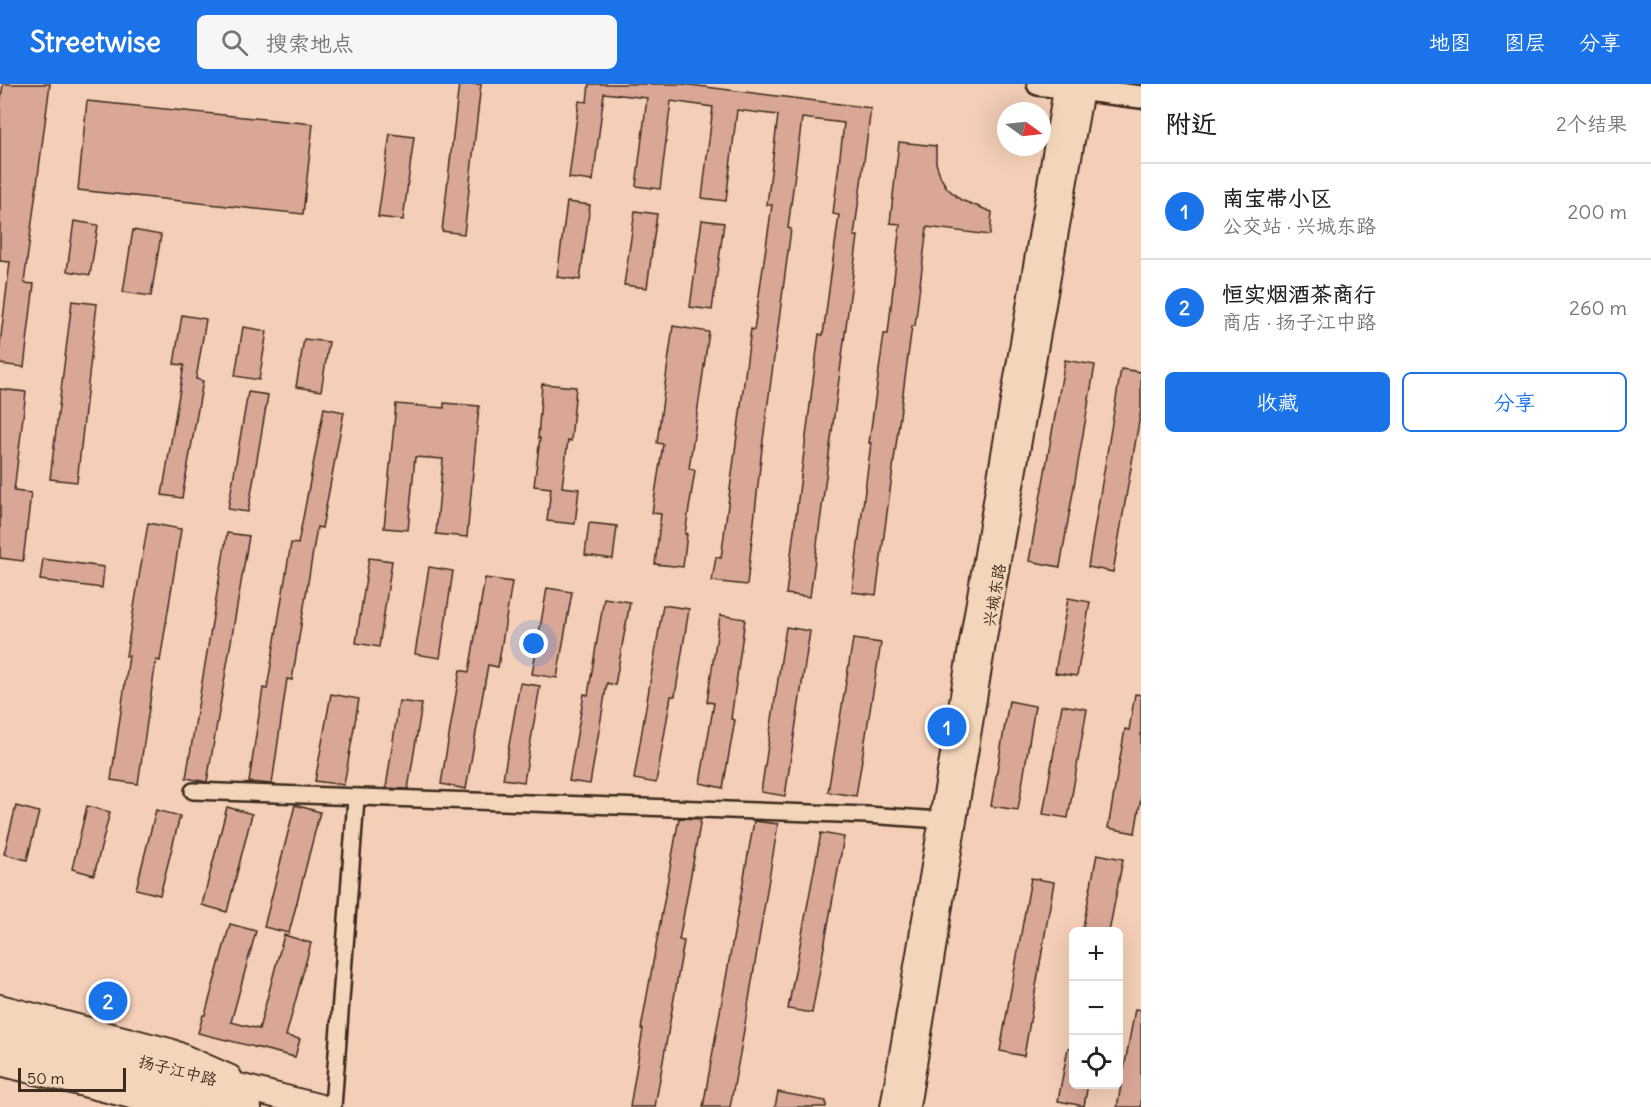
<!DOCTYPE html>
<html lang="zh">
<head>
<meta charset="utf-8">
<style>
  body { margin:0; font-family:Delius,"LXGW WenKai TC",sans-serif; background:#f6f6f6; color:#202124 }
  .controls { position:absolute; right:18px; bottom:18px; display:grid; overflow:hidden; border-radius:9px; box-shadow:0 6px 24px #0002 }
  .controls button { width:54px; height:54px; display:grid; place-items:center; padding:0; border:0; border-bottom:2px solid #e0e0e0; background:#fff; color:#202124; font:30px sans-serif }
  .compass { position:absolute; left:997px; top:18px; width:54px; height:54px; border-radius:50%; background:#fff; box-shadow:0 6px 24px #0002; rotate:105deg }
  .scale { position:absolute; left:18px; bottom:15px; width:108px; box-sizing:border-box; padding-left:6px; border:3px solid #3b2a1e; border-top:0; font-size:16px; line-height:21px; white-space:nowrap; color:#3b2a1e; -webkit-text-stroke:4px #f3d5b9; paint-order:stroke }
  .you { position:absolute; left:534px; top:560px; width:21px; height:21px; margin:-15px; border:4px solid #fff; border-radius:50%; background:#1a73e8; box-shadow:0 0 0 9px #1a73e833 }
  .badge { display:grid; place-items:center; width:39px; height:39px; border-radius:50%; background:#1a73e8; color:#fff; font-size:20px; font-weight:700 }
  .pin { position:absolute; translate:-50% -50%; border:3px solid #fff; box-shadow:0 2px 6px #0006 }
  .list { margin:0; padding:0; list-style:none }
  h2 { display:flex; justify-content:space-between; align-items:center; height:78px; margin:0; padding:0 24px; font-size:26px }
  h2 small { font-size:20px; font-weight:400; color:#757577 }
  .list li { display:grid; grid-template-columns:39px 1fr auto; gap:18px; align-items:center; box-sizing:border-box; height:96px; padding:0 24px; border-top:2px solid #e0e0e0 }
  .list b { display:block; font-size:22px; white-space:nowrap }
  .list p { margin:0; font-size:20px; white-space:nowrap; color:#757577 }
  .list em { font-size:20px; font-style:normal; color:#757577 }
  .actions { display:flex; gap:12px; padding:18px 24px }
  .actions a { flex:1; padding:14px 0; border:2px solid #1a73e8; border-radius:9px; text-align:center; font-size:21px; color:#1a73e8 }
  .actions .main { background:#1a73e8; color:#fff }
  .icon { flex:none; width:33px; height:33px; fill:none; stroke:currentColor; stroke-width:2; stroke-linecap:round; stroke-linejoin:round }
  .map { position:relative; flex:none; width:1141px; height:1023px; overflow:hidden }
  header { display:flex; align-items:center; gap:36px; box-sizing:border-box; height:84px; padding:0 30px; background:#1a73e8; color:#fff }
  header strong { font-size:28px }
  nav { display:flex; gap:33px; margin-inline-start:auto; font-size:21px }
  .search { width:420px; height:54px; background:#f6f6f6; display:flex; align-items:center; gap:15px; box-sizing:border-box; padding:0 21px; border-radius:9px; color:#757577; font-size:22px }
  main { display:flex }
  aside { flex:1; background:#fff }
  .map>svg:first-child { display:block }
  .building { fill:#daa797; stroke:#3b2a1e; stroke-width:1.5 }
  .lines { fill:none; stroke-linecap:round; stroke-linejoin:round }
  .minor-casing { stroke:#3b2a1e; stroke-width:20 }
  .tertiary-casing { stroke:#3b2a1e; stroke-width:24 }
  .secondary-casing { stroke:#3b2a1e; stroke-width:26 }
  .primary-casing { stroke:#3b2a1e; stroke-width:28 }
  .minor { stroke:#f3d5b9; stroke-width:15 }
  .tertiary { stroke:#f3d5b9; stroke-width:20 }
  .secondary { stroke:#f3d5b9; stroke-width:21 }
  .primary { stroke:#f3d5b9; stroke-width:24 }
  .labels { text-anchor:middle; stroke-width:5; stroke-linejoin:round; paint-order:stroke }
  .street-label { font-size:16px; fill:#3b2a1e; stroke:#f3d5b9 }
</style>
</head>
<body>
<header>
<strong>Streetwise</strong>
<div class="search"><svg class="icon" aria-label="search" viewBox="0 0 24 24"><circle cx="10" cy="10" r="6"/><path d="M15 15l6 6"/></svg>搜索地点</div>
<nav><a>地图</a><a>图层</a><a>分享</a></nav>
</header>
<main>
<div class="map">
<svg width="1141" height="1023" viewBox="0 0 1141 1023">
  <rect width="100%" height="100%" fill="#f4ceb6"/>
  <filter id="ink" filterUnits="userSpaceOnUse"><feTurbulence type="fractalNoise" baseFrequency=".0167" numOctaves="2"/><feDisplacementMap in="SourceGraphic" scale="12" xChannelSelector="R" yChannelSelector="G"/><feConvolveMatrix kernelMatrix="1 2 1 2 8 2 1 2 1" color-interpolation-filters="sRGB"/></filter>
  <g filter="url(#ink)">
    <g class="building">
      <polygon points="3,0 50,0 24,199 34,200 24,283 0,280 0,260 10,178 0,177 0,22"/>
      <polygon points="459,0 481,0 464,150 442,147"/>
      <polygon points="589,0 682,0 871,24 854,152 858,152 810,513 786,510 819,250 823,251 839,131 833,130 844,39 802,34 788,144 791,145 762,364 747,501 712,497 716,473 721,474 751,245 754,246 772,121 767,121 778,31 737,26 726,117 702,114 713,23 671,17 660,105 636,102 647,14 604,9 593,97 569,94 579,17 587,18"/>
      <polygon points="87,17 313,40 303,130 78,106"/>
      <polygon points="390,50 414,53 403,136 378,133"/>
      <polygon points="899,58 936,62 936,79 941,94 947,104 961,116 992,128 990,151 927,143 915,242 912,242 876,511 852,508 871,359 869,359 884,250 888,250 900,140 890,139"/>
      <polygon points="567,118 590,121 580,196 557,193"/>
      <polygon points="635,127 657,130 647,204 624,201"/>
      <polygon points="702,136 724,139 712,226 690,223"/>
      <polygon points="74,137 98,141 90,191 67,187"/>
      <polygon points="133,146 161,151 151,212 123,208"/>
      <polygon points="72,217 97,220 77,398 50,395"/>
      <polygon points="182,231 206,235 196,295 203,297 182,414 162,411 184,281 174,280"/>
      <polygon points="673,242 709,248 689,385 695,386 685,450 687,450 683,483 655,480 661,430 652,429 663,360 657,359"/>
      <polygon points="243,243 267,247 259,296 235,292"/>
      <polygon points="304,255 329,258 321,307 296,303"/>
      <polygon points="1065,276 1095,281 1060,483 1029,477"/>
      <polygon points="1121,285 1141,288 1141,326 1113,488 1088,483"/>
      <polygon points="542,300 576,303 571,357 568,356 562,403 579,405 575,440 547,437 551,404 534,402 540,354 538,354"/>
      <polygon points="0,305 26,308 14,407 31,409 23,477 0,474"/>
      <polygon points="248,308 268,311 248,428 228,425"/>
      <polygon points="444,319 479,322 467,453 436,450 443,375 415,373 408,446 384,444 396,320 444,324"/>
      <polygon points="324,324 344,328 322,444 317,443 292,596 287,595 272,700 249,698 263,604 267,605 291,459 298,460"/>
      <polygon points="148,439 181,445 160,577 156,576 138,700 111,696 129,572 126,572"/>
      <polygon points="589,439 617,442 613,475 585,471"/>
      <polygon points="227,449 249,452 207,698 186,694"/>
      <polygon points="369,474 392,477 379,563 356,559"/>
      <polygon points="43,475 104,483 102,504 40,496"/>
      <polygon points="429,483 453,487 440,574 415,570"/>
      <polygon points="485,494 512,498 498,583 488,581 466,705 441,700 460,586 469,588"/>
      <polygon points="547,504 572,508 557,594 532,590"/>
      <polygon points="604,514 630,518 615,601 607,599 590,700 569,697 584,610 588,611"/>
      <polygon points="1068,514 1090,518 1077,592 1055,589"/>
      <polygon points="663,521 689,525 675,612 671,612 656,699 634,695"/>
      <polygon points="720,531 745,535 731,635 735,636 723,704 700,699 714,619 707,618"/>
      <polygon points="786,543 810,547 785,712 761,708"/>
      <polygon points="853,555 881,559 856,712 828,708"/>
      <polygon points="520,599 540,602 524,698 503,695"/>
      <polygon points="331,610 359,615 344,701 315,697"/>
      <polygon points="1135,610 1141,611 1141,714 1135,749 1108,744 1125,645 1129,646"/>
      <polygon points="399,617 422,620 408,705 386,704"/>
      <polygon points="1009,617 1035,622 1018,726 991,722"/>
      <polygon points="1062,621 1087,625 1068,734 1043,730"/>
      <polygon points="295,721 320,728 289,849 264,843"/>
      <polygon points="16,722 39,728 27,776 4,770"/>
      <polygon points="87,722 110,728 94,791 72,785"/>
      <polygon points="227,723 252,730 227,828 202,821"/>
      <polygon points="156,726 180,732 160,811 136,805"/>
      <polygon points="679,734 701,735 679,856 684,857 655,1023 630,1023 643,945 641,945"/>
      <polygon points="754,737 778,740 741,964 730,1023 703,1023"/>
      <polygon points="821,749 844,753 812,929 788,925"/>
      <polygon points="1097,770 1123,775 1109,848 1082,848"/>
      <polygon points="1031,794 1054,798 1024,972 1000,967"/>
      <polygon points="230,840 256,847 231,938 259,945 284,851 311,859 286,952 300,955 295,973 198,949 203,931 205,931"/>
      <polygon points="1135,925 1141,926 1141,1023 1117,1023"/>
      <polygon points="1068,964 1074,964 1074,1000 1088,1000 1084,1022 1058,1017"/>
      <polygon points="778,1008 826,1017 826,1023 775,1023"/>
    </g>
    <g class="lines">
      <g class="minor-casing">
        <g id="minor">
          <polyline points="193,707 867,731 940,736"/>
          <polyline points="333,1023 356,715"/>
        </g>
      </g>
      <g class="tertiary-casing">
        <g id="tertiary">
          <polyline points="0,921 170,965 231,992"/>
          <polyline points="0,981 163,1022 191,1023"/>
          <polyline points="891,1023 1065,0"/>
          <polyline points="909,1023 985,560 1084,0"/>
        </g>
      </g>
      <g class="secondary-casing">
        <polyline id="secondary" points="1038,0 1141,13"/>
      </g>
      <g class="primary-casing">
        <g id="primary">
          <polyline points="0,941 321,1023"/>
          <polyline points="0,962 249,1023"/>
        </g>
      </g>
      <use href="#minor" class="minor"/>
      <use href="#tertiary" class="tertiary"/>
      <use href="#secondary" class="secondary"/>
      <use href="#primary" class="primary"/>
    </g>
  </g>
  <g class="labels">
    <g class="street-label">
      <text transform="translate(994 511) rotate(-80)" y="6">兴城东路</text>
      <text transform="translate(178 986) rotate(14)" y="6">扬子江中路</text>
    </g>
  </g>
</svg>
<div class="controls">
<button>+</button>
<button>−</button>
<button><svg class="icon" aria-label="locate" viewBox="0 0 24 24"><circle cx="12" cy="12" r="6"/><path d="M12 2v4M12 18v4M2 12h4M18 12h4"/></svg></button>
</div>
<svg class="compass" viewBox="-18 -18 36 36"><path d="M0-13l5 13h-10z" fill="#e53935"/><path d="M0 13l5-13h-10z" fill="#757577"/></svg>
<div class="scale">50 m</div>
<div class="you"></div>
<div class="pin badge" style="left:947px;top:643px">1</div>
<div class="pin badge" style="left:108px;top:917px">2</div>
</div>
<aside>
<h2>附近<small>2个结果</small></h2>
<ul class="list">
<li><span class="badge">1</span><div><b>南宝带小区</b><p>公交站 · 兴城东路</p></div><em>200 m</em></li>
<li><span class="badge">2</span><div><b>恒实烟酒茶商行</b><p>商店 · 扬子江中路</p></div><em>260 m</em></li>
</ul>
<div class="actions"><a class="main">收藏</a><a>分享</a></div>
</aside>
</main>
</body>
</html>
